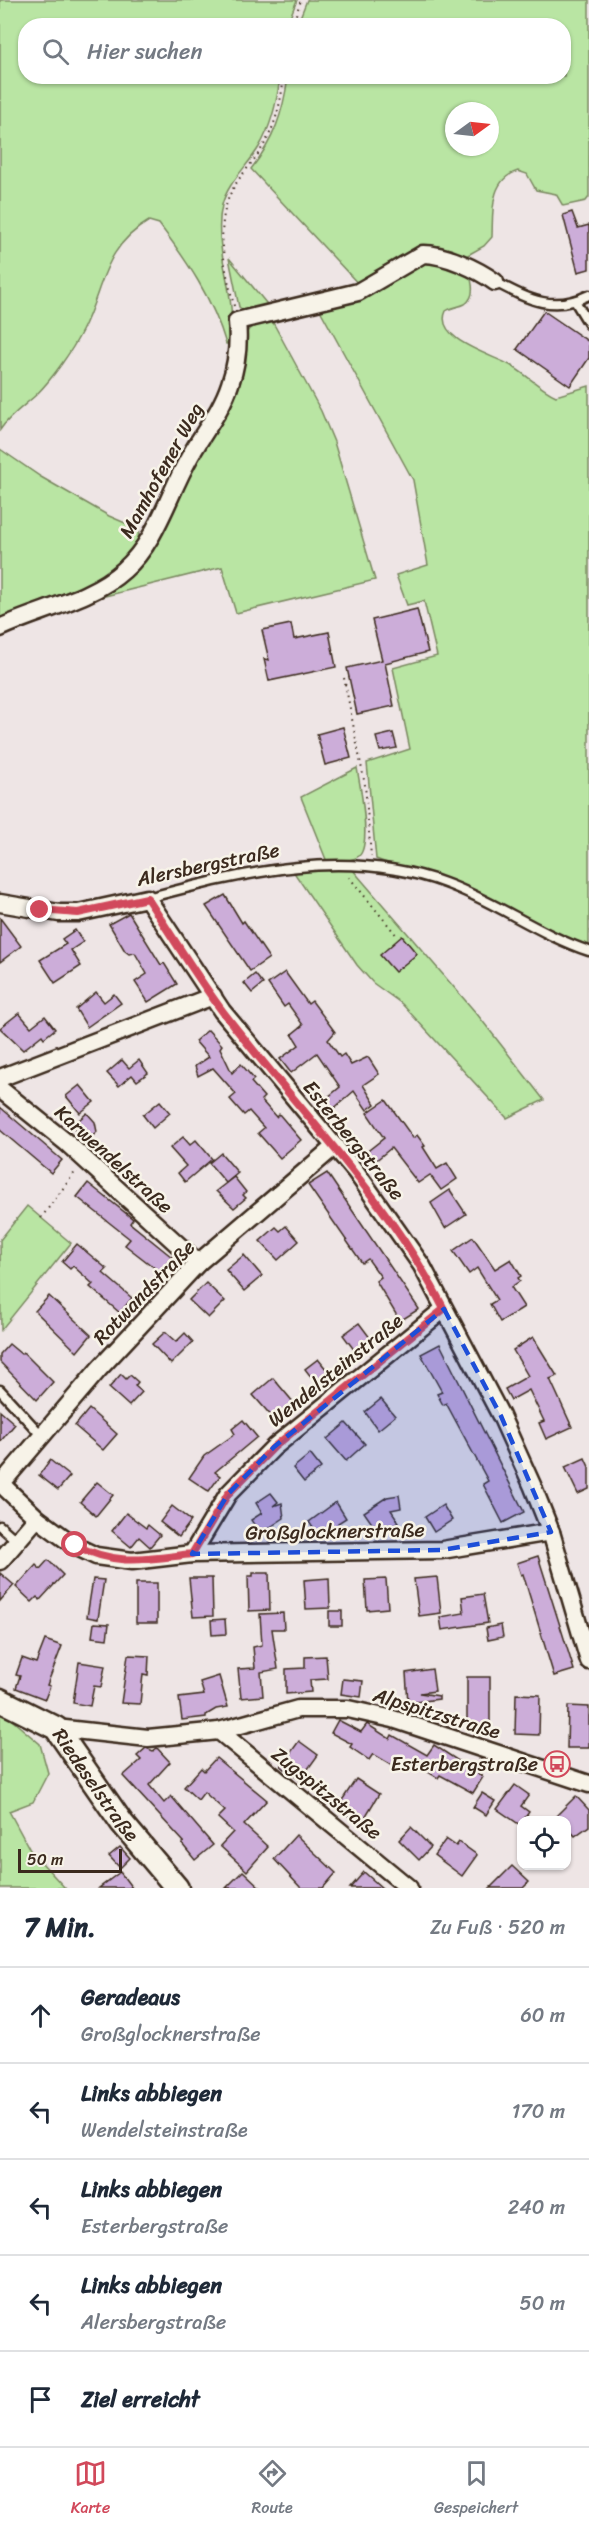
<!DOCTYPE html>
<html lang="de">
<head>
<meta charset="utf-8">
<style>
  body { margin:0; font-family:Sriracha,sans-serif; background:#f2f2f3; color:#1f2937 }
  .controls { position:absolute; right:18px; bottom:18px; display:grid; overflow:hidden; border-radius:12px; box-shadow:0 2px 4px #0004 }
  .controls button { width:54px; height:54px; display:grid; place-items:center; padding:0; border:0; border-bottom:2px solid #e0e1e3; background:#fff; color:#1f2937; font:30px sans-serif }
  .compass { position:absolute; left:445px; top:102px; width:54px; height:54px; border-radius:50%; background:#fff; box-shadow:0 2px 4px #0004; rotate:75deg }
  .scale { position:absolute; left:18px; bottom:15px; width:104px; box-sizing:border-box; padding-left:6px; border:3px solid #3b2a1e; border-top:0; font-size:16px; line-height:21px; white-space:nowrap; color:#3b2a1e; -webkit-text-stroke:4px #f7f3e8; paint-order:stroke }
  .stop { position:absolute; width:18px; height:18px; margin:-14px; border:4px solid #d1495b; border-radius:50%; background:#fff }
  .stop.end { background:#d1495b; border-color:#fff; box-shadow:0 2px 6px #0008 }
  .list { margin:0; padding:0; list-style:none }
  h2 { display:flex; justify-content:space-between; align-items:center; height:78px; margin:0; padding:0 24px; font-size:26px }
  h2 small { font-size:20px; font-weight:400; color:#747a83 }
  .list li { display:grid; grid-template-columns:39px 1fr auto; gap:18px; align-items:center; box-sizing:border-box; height:96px; padding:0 24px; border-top:2px solid #e0e1e3 }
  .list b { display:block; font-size:22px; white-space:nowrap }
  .list p { margin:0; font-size:20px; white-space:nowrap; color:#747a83 }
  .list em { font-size:20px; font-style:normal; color:#747a83 }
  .icon { flex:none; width:33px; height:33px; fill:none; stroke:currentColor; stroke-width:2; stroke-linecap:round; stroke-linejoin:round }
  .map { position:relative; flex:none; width:589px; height:1888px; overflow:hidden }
  .search { position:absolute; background:#fff; box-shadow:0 2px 4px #0004; left:18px; right:18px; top:18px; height:66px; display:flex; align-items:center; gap:15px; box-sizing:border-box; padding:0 21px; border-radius:24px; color:#747a83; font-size:22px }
  .sheet { height:558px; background:#fff }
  nav { display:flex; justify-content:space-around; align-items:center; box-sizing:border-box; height:84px; border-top:2px solid #e0e1e3; background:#fff; font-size:16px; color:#747a83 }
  nav a { display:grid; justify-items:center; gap:3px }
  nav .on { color:#d1495b }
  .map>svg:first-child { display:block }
  .green { fill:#b9e5a3; stroke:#7a8860; stroke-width:1.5; fill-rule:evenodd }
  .building { fill:#ccadd9; stroke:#3b2a1e; stroke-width:1.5 }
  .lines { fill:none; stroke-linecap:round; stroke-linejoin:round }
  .lane-casing { stroke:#3b2a1e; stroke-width:13 }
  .street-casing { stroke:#3b2a1e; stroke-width:21 }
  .secondary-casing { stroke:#3b2a1e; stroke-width:27 }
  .path { stroke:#3b2a1e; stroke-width:2; stroke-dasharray:1.5 4.5; stroke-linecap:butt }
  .lane { stroke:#f7f3e8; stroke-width:8 }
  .street { stroke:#f7f3e8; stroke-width:16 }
  .secondary { stroke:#f7f3e8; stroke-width:22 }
  .route { stroke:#d1495b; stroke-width:8 }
  .marked { fill:#1d4ed8; fill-opacity:0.2; stroke:#1d4ed8; stroke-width:4.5; stroke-dasharray:12 8; stroke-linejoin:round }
  .labels { text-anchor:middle; stroke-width:5; stroke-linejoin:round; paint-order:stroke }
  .street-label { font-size:20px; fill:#3b2a1e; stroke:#f7f3e8 }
  .poi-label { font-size:20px; fill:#3b2a1e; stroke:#f7f3e8; text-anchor:end }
</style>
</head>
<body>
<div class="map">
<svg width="589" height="1888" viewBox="0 0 589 1888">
  <rect width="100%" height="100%" fill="#eee5e5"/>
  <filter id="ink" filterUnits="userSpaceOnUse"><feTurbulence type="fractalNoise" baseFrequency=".0167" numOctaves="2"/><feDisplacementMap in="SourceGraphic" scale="12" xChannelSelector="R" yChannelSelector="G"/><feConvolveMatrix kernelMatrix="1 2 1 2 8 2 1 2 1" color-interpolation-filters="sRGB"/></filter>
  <g filter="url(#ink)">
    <g class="green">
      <path d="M 0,0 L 297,0 L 287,25 L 26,26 L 26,76 L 280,77 C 277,102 272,125 259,147 C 247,167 228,182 222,205 C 214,239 228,273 231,307 C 232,318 230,332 230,344 L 226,344 C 213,299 187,261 159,224 L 149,221 C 102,248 104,288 82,331 C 72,351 52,379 36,395 C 24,406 9,416 0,430 Z"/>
      <path d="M 307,0 L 589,0 L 589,197 L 586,201 L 563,206 L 556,194 L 536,190 L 527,174 L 518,171 C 489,180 493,213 492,237 L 484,246 L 466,256 C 466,270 481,293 465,304 C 459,307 452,307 446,311 C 433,339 492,355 510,365 C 526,374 539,388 556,396 L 589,386 L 589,947 C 543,935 503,904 459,885 C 432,873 403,870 376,859 L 367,763 L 410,749 L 393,668 L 437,656 L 424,601 L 407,605 L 396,575 L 428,565 L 413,480 L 319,308 L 367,295 L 407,266 L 429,261 L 429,253 C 403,254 384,276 363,289 L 251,169 C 274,140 283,113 288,77 L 564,76 L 564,26 L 297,25 ZM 454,111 L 490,111 L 490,147 L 454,147 Z"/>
      <polygon points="229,258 271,309 246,312 239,307"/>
      <polygon points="270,317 321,411 334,442 375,580 236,613 222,567 93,599 146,551 245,334 253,325"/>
      <polygon points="0,449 41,477 109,516 139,529 137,551 112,575 0,623"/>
      <path d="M 357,768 C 360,785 372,844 359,856 C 352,862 336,861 327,862 L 301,797 Z"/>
      <polygon points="352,869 477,1014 544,1100 507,1118 402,1004 373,983 357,965 293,871"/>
      <polygon points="27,1206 71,1243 1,1330 0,1240"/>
      <polygon points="0,1710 40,1744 48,1773 33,1802 9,1811 30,1850 65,1888 0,1888"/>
    </g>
    <g class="building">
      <polygon points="572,212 578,228 589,225 589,269 578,272 563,215"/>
      <polygon points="544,311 589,342 589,358 570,386 517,349"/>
      <polygon points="417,609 428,652 385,663 394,706 357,714 347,668 382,660 372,620"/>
      <polygon points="291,624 294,639 329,632 336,667 269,681 264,659 269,660 262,630"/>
      <polygon points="343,727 351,758 325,765 317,734"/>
      <polygon points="393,733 397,748 380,751 376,737"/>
      <polygon points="225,895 242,923 244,921 269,958 250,971 206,906"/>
      <polygon points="129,913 161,965 164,963 177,984 148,1002 135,982 147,974 135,953 129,954 125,951 109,924"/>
      <polygon points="0,918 21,946 0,962"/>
      <polygon points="75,930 83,942 71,950 81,966 55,983 40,960 66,944 62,939"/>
      <polygon points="402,936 417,954 395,972 380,955"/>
      <polygon points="285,972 308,1004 312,1001 335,1032 328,1040 340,1057 344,1054 351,1065 368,1057 379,1074 363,1085 375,1104 367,1110 354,1091 324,1117 316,1107 340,1087 317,1053 291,1073 280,1059 299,1045 292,1034 303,1025 288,1004 284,1007 268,984"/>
      <polygon points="255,974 263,984 252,993 244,983"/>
      <polygon points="96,992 104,1002 114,994 121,1003 87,1027 76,1009"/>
      <polygon points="19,1013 31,1027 45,1016 55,1029 44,1038 42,1035 23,1050 0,1028"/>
      <polygon points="208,1030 222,1045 220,1048 232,1073 241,1064 254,1079 251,1082 264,1097 261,1100 276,1117 279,1114 301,1140 280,1158 258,1133 264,1128 249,1111 244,1115 230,1099 236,1094 213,1068 198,1076 195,1066 209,1057 195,1041"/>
      <polygon points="122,1060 129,1068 139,1060 148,1073 137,1081 132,1075 119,1086 107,1073"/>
      <polygon points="80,1085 94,1102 80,1113 66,1096"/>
      <polygon points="386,1100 413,1138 417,1135 425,1146 423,1147 437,1169 447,1163 457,1179 441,1190 430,1175 418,1183 391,1148 368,1167 360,1157 384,1138 367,1113"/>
      <polygon points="160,1101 170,1113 153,1128 143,1115"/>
      <polygon points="0,1107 62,1160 51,1173 0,1130"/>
      <polygon points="87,1113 95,1122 97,1132 88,1140 81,1138 72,1126"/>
      <polygon points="183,1137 190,1145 196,1140 212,1159 185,1182 178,1173 186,1166 170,1148"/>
      <polygon points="221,1153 238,1173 226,1183 209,1163"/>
      <polygon points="327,1173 419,1309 400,1321 376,1281 381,1277 368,1259 362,1263 308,1185"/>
      <polygon points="234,1177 246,1192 243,1195 246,1198 234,1208 216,1191"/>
      <polygon points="88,1183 133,1219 130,1223 172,1257 160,1272 125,1245 130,1239 77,1197"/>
      <polygon points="450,1190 466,1214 445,1228 431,1203"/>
      <polygon points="286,1226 299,1241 278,1260 260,1241 276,1227 280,1231"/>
      <polygon points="473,1237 495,1269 511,1259 521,1276 518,1278 520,1281 511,1287 524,1307 500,1322 490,1304 497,1300 477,1268 469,1274 453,1251"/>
      <polygon points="77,1244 107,1269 103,1273 132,1298 120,1313 90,1287 93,1284 73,1266 70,1269 62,1262"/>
      <polygon points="244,1255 262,1276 244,1291 226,1270"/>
      <polygon points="206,1283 225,1301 208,1318 189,1300"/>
      <polygon points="49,1296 91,1335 77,1352 35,1311"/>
      <polygon points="359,1323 374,1343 358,1355 343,1335"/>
      <polygon points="165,1332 176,1342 185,1333 193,1342 171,1364 152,1344"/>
      <polygon points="533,1337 557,1376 550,1379 572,1427 546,1439 539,1423 544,1421 529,1390 511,1400 505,1389 528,1376 513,1350"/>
      <polygon points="9,1344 21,1354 23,1352 53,1382 37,1400 0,1362 0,1354"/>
      <polygon points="440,1344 524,1512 503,1523 483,1484 488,1481 446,1403 443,1405 437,1394 442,1392 421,1354"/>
      <polygon points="318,1359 331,1375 318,1386 305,1369"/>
      <polygon points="121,1374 126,1379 130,1375 138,1382 135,1386 142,1392 129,1406 109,1388"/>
      <polygon points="273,1378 294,1403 274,1419 253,1395"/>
      <polygon points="381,1399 395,1416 378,1430 365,1412"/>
      <polygon points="89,1409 117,1434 103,1450 75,1426"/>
      <polygon points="0,1411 15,1424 0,1442"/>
      <polygon points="243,1420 257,1437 215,1472 220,1476 209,1491 207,1490 189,1478 204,1456 235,1434 232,1429"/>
      <polygon points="346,1423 365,1444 346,1461 327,1439"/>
      <polygon points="310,1454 321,1468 304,1482 293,1468"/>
      <polygon points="585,1458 589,1467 589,1489 578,1494 565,1467"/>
      <polygon points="50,1460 70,1476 58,1490 39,1475"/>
      <polygon points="97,1482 113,1495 96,1516 80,1502"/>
      <polygon points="271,1493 278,1502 273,1506 282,1503 284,1518 260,1534 251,1520 262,1513 256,1503"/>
      <polygon points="399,1495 401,1508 391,1510 399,1522 380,1535 364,1512 387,1497"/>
      <polygon points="336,1502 346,1518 338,1523 342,1530 330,1538 327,1533 319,1537 309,1522"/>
      <polygon points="443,1505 452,1520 434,1532 425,1517"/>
      <polygon points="172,1506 191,1521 179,1537 160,1522"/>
      <polygon points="126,1513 146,1528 148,1525 160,1535 150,1547 139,1537 131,1547 112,1531"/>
      <polygon points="538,1556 574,1670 554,1676 523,1574 521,1575 517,1563"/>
      <polygon points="48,1560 63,1575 40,1600 37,1597 32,1602 16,1587 36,1565 40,1569"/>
      <polygon points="0,1573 14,1585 0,1601"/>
      <polygon points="253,1573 269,1573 270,1610 249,1611 248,1576 253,1576"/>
      <polygon points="437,1577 441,1613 419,1616 414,1579"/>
      <polygon points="189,1578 212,1578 213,1616 193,1617"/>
      <polygon points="329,1578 330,1608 306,1609 304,1580"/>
      <polygon points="93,1579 104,1580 98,1619 87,1617"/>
      <polygon points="386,1579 388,1608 367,1610 365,1580"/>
      <rect x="136" y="1583" width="21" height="40"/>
      <polygon points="483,1594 488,1623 442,1630 440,1617 464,1613 462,1597"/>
      <rect x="329" y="1611" width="13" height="15"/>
      <polygon points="283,1613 284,1629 272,1629 278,1669 261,1672 263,1696 241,1698 238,1669 255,1668 253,1647 262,1645 260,1614"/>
      <polygon points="225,1619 226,1634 212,1635 211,1620"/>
      <polygon points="94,1623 109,1624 107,1639 92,1637"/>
      <polygon points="501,1625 503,1637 488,1640 486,1628"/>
      <polygon points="45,1640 62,1646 47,1685 50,1686 45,1699 16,1688 20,1676 16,1675 22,1658 36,1663"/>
      <polygon points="128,1655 149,1656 148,1675 143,1674 140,1704 121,1703"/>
      <polygon points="326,1656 328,1679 310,1680 311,1692 286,1694 286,1669 305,1668 305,1657"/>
      <polygon points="79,1662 105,1666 101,1687 94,1686 90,1706 73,1703"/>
      <polygon points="432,1669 435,1691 420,1693 439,1696 439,1699 408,1703 406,1673"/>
      <polygon points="219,1676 228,1707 216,1709 206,1715 206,1717 182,1720 179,1698 204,1695 200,1682"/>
      <polygon points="467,1677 490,1677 490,1725 467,1724"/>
      <polygon points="343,1679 363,1681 361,1697 341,1694"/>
      <polygon points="516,1694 540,1695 539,1735 515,1734"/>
      <polygon points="568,1706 589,1707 589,1748 567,1748"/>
      <polygon points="338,1720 361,1732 367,1724 390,1739 392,1735 427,1755 434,1745 483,1777 473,1793 440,1775 438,1778 410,1761 409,1764 405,1761 400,1770 373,1754 369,1760 350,1747 352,1744 331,1733"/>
      <polygon points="299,1741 318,1755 300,1780 281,1766"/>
      <polygon points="146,1748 153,1751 157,1748 170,1762 149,1785 164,1803 171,1796 213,1845 195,1860 182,1844 184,1842 123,1776 141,1760 137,1756"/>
      <polygon points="216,1758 267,1800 244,1825 268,1847 247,1871 220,1846 233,1832 218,1818 225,1811 204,1792 198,1800 184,1787 201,1768 204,1771"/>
      <polygon points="356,1779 379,1794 361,1824 337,1808"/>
      <polygon points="515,1785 529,1795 521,1806 529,1812 520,1825 497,1809"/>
      <polygon points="482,1793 495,1801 486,1815 473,1807"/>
      <polygon points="576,1796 589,1810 589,1826 575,1836 567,1827 567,1821 551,1821"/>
      <polygon points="411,1827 431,1847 419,1860 399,1840"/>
      <polygon points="296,1835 336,1873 323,1888 301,1888 274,1859"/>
      <polygon points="446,1839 456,1846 459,1842 477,1855 462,1876 434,1855"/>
      <polygon points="120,1847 130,1858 120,1868 109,1856"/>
      <polygon points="512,1866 529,1882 523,1888 490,1888"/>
      <polygon points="243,1871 261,1888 226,1888"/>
      <polygon points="120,1872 132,1888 99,1888"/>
      <polygon points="364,1872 382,1888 350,1888"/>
    </g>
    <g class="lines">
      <g class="lane-casing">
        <g id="lane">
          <path d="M 495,282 C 528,299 552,313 589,295"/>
          <polyline points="575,301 589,324"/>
          <path d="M 147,898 C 245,872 347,847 445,883 C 495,901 538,934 589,951"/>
          <polyline points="0,1390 42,1436"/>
          <polyline points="0,1526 17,1541"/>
        </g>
      </g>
      <g class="street-casing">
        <g id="street">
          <path d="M 0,628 C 40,609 91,600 124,570 C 156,542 168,496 188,460 C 201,435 221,412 230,384 C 237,364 239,342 237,321 L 358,292 L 423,254 C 445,254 477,269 495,282"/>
          <polyline points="0,903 59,913 78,913 147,898 222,1011 356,1172 422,1266 501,1416 533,1487 551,1532 589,1661"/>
          <polyline points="0,1078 213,996"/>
          <polyline points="0,1089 67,1143 198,1263"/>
          <polyline points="0,1483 37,1518 75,1546 96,1556 132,1561 192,1554 442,1550 551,1532"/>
          <polyline points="1,1484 99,1369 198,1263 335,1146"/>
          <polyline points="192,1554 228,1494 274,1447 444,1309"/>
          <polyline points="0,1561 37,1518"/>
          <polyline points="56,1728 148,1738 219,1731 298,1709 348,1709 393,1719 589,1784"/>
          <polyline points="219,1731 409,1888"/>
        </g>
      </g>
      <g class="secondary-casing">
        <g id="secondary">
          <path id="s1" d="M 0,1700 L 56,1728 L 122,1823 L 177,1888"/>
        </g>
      </g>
      <g class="path">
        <polyline points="292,26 301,0"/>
        <path d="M 234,306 C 226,272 215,231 229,197 C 236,179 250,167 260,151 C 275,129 281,103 284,76"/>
        <polyline points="344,678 365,785 371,856"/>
        <polyline points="349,877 398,937"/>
        <polyline points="41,1218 76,1171"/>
      </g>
      <use href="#lane" class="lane"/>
      <use href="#street" class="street"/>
      <use href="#secondary" class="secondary"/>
    </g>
  </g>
  <g class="lines" filter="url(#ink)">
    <path class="route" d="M 40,910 L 78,913 L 147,898 C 172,936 196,976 223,1012 C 299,1111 387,1197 444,1309 L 274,1447 L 228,1494 L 192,1554 C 147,1559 117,1567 75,1545"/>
  </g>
  <path class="marked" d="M 444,1309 L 501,1416 L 551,1532 L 442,1550 L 192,1554 L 228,1494 L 274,1447 Z"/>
  <defs>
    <g id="bus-ring" transform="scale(1.35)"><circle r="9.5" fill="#f7f3e8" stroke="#d1495b" stroke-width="1.5"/><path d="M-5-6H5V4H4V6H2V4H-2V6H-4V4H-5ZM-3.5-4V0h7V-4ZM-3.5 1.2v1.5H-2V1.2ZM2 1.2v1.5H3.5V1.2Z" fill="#d1495b"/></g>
  </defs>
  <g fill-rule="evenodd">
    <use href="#bus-ring" x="557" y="1764"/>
  </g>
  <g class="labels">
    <g class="street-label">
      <text transform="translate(161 470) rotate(-61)" y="7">Mamhofener Weg</text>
      <text transform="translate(208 864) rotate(-12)" y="7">Alersbergstraße</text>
      <text transform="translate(354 1140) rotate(51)" y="7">Esterbergstraße</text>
      <text transform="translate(114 1159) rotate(42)" y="7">Karwendelstraße</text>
      <text transform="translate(144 1292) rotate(-46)" y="7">Rotwandstraße</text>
      <text transform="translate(335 1370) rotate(-39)" y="7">Wendelsteinstraße</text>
      <text transform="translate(335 1531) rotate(-1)" y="7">Großglocknerstraße</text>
      <text transform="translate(437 1713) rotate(17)" y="7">Alpspitzstraße</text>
      <text dy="7" stroke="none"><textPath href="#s1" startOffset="132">Riedeselstraße</textPath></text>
      <text transform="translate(327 1793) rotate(39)" y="7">Zugspitzstraße</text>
    </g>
    <g class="poi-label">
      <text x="538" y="1771">Esterbergstraße</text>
    </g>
  </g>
</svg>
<div class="controls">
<button><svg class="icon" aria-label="locate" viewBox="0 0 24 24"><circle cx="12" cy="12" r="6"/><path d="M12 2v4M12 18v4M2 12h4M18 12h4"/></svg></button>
</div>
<svg class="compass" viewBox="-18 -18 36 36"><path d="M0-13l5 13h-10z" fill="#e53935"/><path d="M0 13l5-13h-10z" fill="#747a83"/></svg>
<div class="scale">50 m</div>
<div class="stop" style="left:75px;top:1545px"></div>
<div class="stop end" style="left:40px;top:910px"></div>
<div class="search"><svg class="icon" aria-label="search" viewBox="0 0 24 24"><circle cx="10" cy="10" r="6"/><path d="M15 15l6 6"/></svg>Hier suchen</div>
</div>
<section class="sheet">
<h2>7 Min.<small>Zu Fuß · 520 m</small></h2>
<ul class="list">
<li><svg class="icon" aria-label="ahead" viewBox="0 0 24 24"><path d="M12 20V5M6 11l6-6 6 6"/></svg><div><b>Geradeaus</b><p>Großglocknerstraße</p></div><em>60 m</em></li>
<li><svg class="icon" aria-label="left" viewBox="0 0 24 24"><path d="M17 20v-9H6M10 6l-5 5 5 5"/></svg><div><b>Links abbiegen</b><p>Wendelsteinstraße</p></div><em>170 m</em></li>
<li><svg class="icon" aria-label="left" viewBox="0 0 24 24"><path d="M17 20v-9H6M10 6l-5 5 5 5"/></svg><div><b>Links abbiegen</b><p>Esterbergstraße</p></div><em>240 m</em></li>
<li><svg class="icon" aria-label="left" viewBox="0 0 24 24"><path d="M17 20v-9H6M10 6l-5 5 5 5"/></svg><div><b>Links abbiegen</b><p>Alersbergstraße</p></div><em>50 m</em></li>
<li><svg class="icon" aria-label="arrive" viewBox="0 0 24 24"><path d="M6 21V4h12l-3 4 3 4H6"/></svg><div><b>Ziel erreicht</b></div></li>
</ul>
</section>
<nav>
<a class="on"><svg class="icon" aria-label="map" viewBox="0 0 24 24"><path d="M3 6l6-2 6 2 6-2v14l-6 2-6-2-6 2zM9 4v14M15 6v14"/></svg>Karte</a>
<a><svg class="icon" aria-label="directions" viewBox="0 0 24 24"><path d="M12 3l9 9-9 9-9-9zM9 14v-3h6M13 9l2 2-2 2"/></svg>Route</a>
<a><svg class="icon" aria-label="saved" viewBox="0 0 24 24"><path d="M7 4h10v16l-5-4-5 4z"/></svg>Gespeichert</a>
</nav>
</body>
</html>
